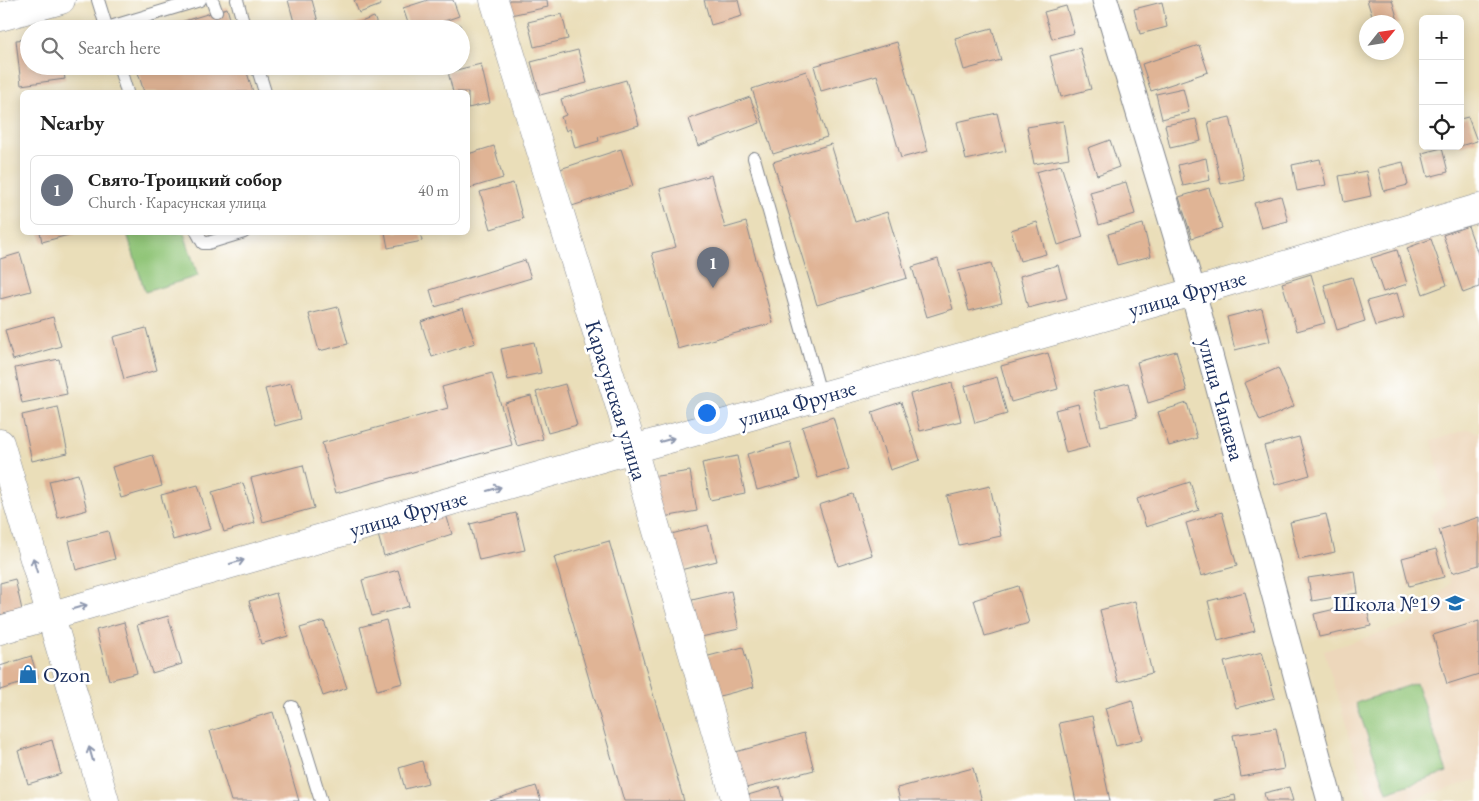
<!DOCTYPE html>
<html lang="en">
<head>
<meta charset="utf-8">
<style>
  body { margin:0; font-family:"EB Garamond",serif; background:#f2f2f2; color:#222 }
  .controls { position:absolute; right:15px; top:15px; display:grid; overflow:hidden; border-radius:8px; box-shadow:0 2px 12px #0003 }
  .controls button { width:45px; height:45px; display:grid; place-items:center; padding:0; border:0; border-bottom:1px solid #e0e0e0; background:#fff; color:#222; font:25px sans-serif }
  .compass { position:absolute; left:1359px; top:15px; width:45px; height:45px; border-radius:50%; background:#fff; box-shadow:0 2px 12px #0003; rotate:60deg }
  .you { position:absolute; left:706px; top:412px; width:18px; height:18px; margin:-12px; border:4px solid #fff; border-radius:50%; background:#1a73e8; box-shadow:0 0 0 8px #1a73e833 }
  .badge { display:grid; place-items:center; width:32px; height:32px; border-radius:50%; background:#db2777; color:#fff; font-size:16px; font-weight:700 }
  .pin { position:absolute; translate:-50% -41px; filter:drop-shadow(0 1px 2px #0008) }
  .pin::after { content:''; position:absolute; top:26px; width:18px; height:15px; background:inherit; clip-path:polygon(0 0,100% 0,50% 100%) }
  .list { margin:0; padding:0; list-style:none }
  h2 { display:flex; justify-content:space-between; align-items:center; height:65px; margin:0; padding:0 20px; font-size:21px }
  h2 small { font-size:16px; font-weight:400; color:#767676 }
  .list li { display:grid; grid-template-columns:32px 1fr auto; gap:15px; align-items:center; box-sizing:border-box; height:70px; margin:0 10px 10px; padding:0 10px; border:1px solid #e0e0e0; border-radius:8px }
  .list b { display:block; font-size:19px; white-space:nowrap }
  .list p { margin:0; font-size:16px; white-space:nowrap; color:#767676 }
  .list em { font-size:16px; font-style:normal; color:#767676 }
  .icon { flex:none; width:28px; height:28px; fill:none; stroke:currentColor; stroke-width:2; stroke-linecap:round; stroke-linejoin:round }
  .map { position:relative; flex:none; width:1479px; height:801px; overflow:hidden }
  .search { position:absolute; background:#fff; box-shadow:0 2px 12px #0003; left:20px; top:20px; width:450px; height:55px; display:flex; align-items:center; gap:12px; box-sizing:border-box; padding:0 18px; border-radius:28px; color:#767676; font-size:19px }
  .panel { position:absolute; background:#fff; box-shadow:0 2px 12px #0003; left:20px; top:90px; width:450px; height:145px; border-radius:8px }
  .map>svg:first-child { display:block }
  .built { fill:#edd7bb }
  .green { fill:#90c577; stroke:#567a6a }
  .building { fill:#e0b495 }
  .lines { fill:none; stroke-linecap:round; stroke-linejoin:round }
  .service-casing { stroke:#82868c; stroke-width:14 }
  .minor-casing { stroke:#82868c; stroke-width:27 }
  .tertiary-casing { stroke:#82868c; stroke-width:29 }
  .service { stroke:#fff; stroke-width:12 }
  .minor { stroke:#fff; stroke-width:25 }
  .tertiary { stroke:#fff; stroke-width:28 }
  .oneway { stroke:#8d97ae }
  .labels { text-anchor:middle; stroke-width:5; stroke-linejoin:round; paint-order:stroke }
  .street-label { font-size:22px; fill:#1b2f5e; stroke:#fff }
  .poi-label { font-size:22px; fill:#1b2f5e; stroke:#fff; text-anchor:end }
</style>
</head>
<body>
<div class="map">
<svg width="1479" height="801" viewBox="0 0 1479 801">
  <rect width="100%" height="100%" fill="#fff"/>
  <filter id="ink" filterUnits="userSpaceOnUse"><feTurbulence type="fractalNoise" baseFrequency=".02" numOctaves="2"/><feDisplacementMap in="SourceGraphic" scale="10" xChannelSelector="R" yChannelSelector="G"/><feConvolveMatrix kernelMatrix="1 2 1 2 8 2 1 2 1" color-interpolation-filters="sRGB"/></filter>
  <filter id="wash" filterUnits="userSpaceOnUse"><feTurbulence type="fractalNoise" baseFrequency=".0096" numOctaves="4" result="noise"/><feDisplacementMap in="SourceGraphic" scale="20" xChannelSelector="R" yChannelSelector="G"/><feGaussianBlur stdDeviation="1.12" result="paint"/><feColorMatrix in="noise" values="0 0 0 0 0 0 0 0 0 0 0 0 0 0 0 0 0 1.4 0 .05"/><feComposite in="paint" operator="in"/></filter>
  <g filter="url(#wash)">
    <rect width="100%" height="100%" fill="#eadeb9"/>
    <polygon class="built" points="1468,429 1479,433 1479,779 1407,801 1369,801 1324,651 1412,623 1450,583 1431,515 1446,505 1432,441"/>
    <g class="green">
      <polygon points="127,233 184,233 198,276 145,292"/>
      <polygon points="1416,683 1447,772 1387,792 1356,703"/>
    </g>
    <g id="blocks">
      <g class="building">
        <polygon points="288,0 312,0 320,29 296,29"/>
        <polygon points="354,0 379,0 381,5 359,13"/>
        <polygon points="428,0 453,0 459,16 421,29 410,29 403,8"/>
        <polygon points="502,0 547,0 548,7 506,16"/>
        <polygon points="704,0 738,0 742,16 711,25"/>
        <polygon points="1367,0 1392,0 1399,24 1374,22"/>
        <polygon points="1162,2 1167,27 1140,34 1134,9"/>
        <polygon points="1066,6 1074,33 1052,39 1044,12"/>
        <polygon points="227,8 233,29 161,29 161,28"/>
        <polygon points="562,14 568,39 534,47 528,22"/>
        <polygon points="374,17 379,29 342,29"/>
        <polygon points="460,24 461,29 445,29 445,28"/>
        <polygon points="992,28 1001,60 964,70 955,38"/>
        <polygon points="461,31 466,47 461,48"/>
        <polygon points="29,39 29,66 63,66 65,79 21,85 16,40"/>
        <polygon points="897,42 928,151 901,158 877,75 821,91 814,66"/>
        <polygon points="1199,45 1208,72 1151,91 1142,64"/>
        <polygon points="1080,48 1091,89 1061,97 1050,56"/>
        <polygon points="578,50 587,83 540,95 531,62"/>
        <polygon points="481,64 490,103 468,108 468,92 453,92 448,72"/>
        <polygon points="136,66 245,66 253,92 144,92"/>
        <polygon points="806,71 827,137 773,154 752,89"/>
        <polygon points="626,80 639,125 598,137 599,141 575,148 570,129 566,131 561,117 566,115 561,99"/>
        <polygon points="1183,88 1189,112 1162,119 1156,94"/>
        <polygon points="750,97 760,123 698,146 689,119"/>
        <polygon points="997,113 1006,151 966,160 957,122"/>
        <polygon points="1230,117 1244,179 1221,184 1208,122"/>
        <polygon points="1468,117 1477,141 1460,146 1460,119"/>
        <polygon points="1196,119 1201,141 1170,148 1165,125"/>
        <polygon points="1063,121 1069,158 1034,164 1027,127"/>
        <polygon points="1110,140 1119,167 1097,175 1088,148"/>
        <polygon points="831,144 855,222 887,212 907,278 817,305 773,162"/>
        <polygon points="494,146 503,178 470,188 468,180 468,154"/>
        <polygon points="1442,148 1448,172 1428,177 1422,153"/>
        <polygon points="621,149 633,186 572,206 560,169"/>
        <polygon points="1206,158 1210,180 1183,186 1178,165"/>
        <polygon points="1320,159 1326,185 1297,191 1292,165"/>
        <polygon points="1403,162 1408,185 1384,191 1378,168"/>
        <polygon points="1061,165 1083,237 1058,245 1036,172"/>
        <polygon points="1366,171 1371,196 1344,202 1339,176"/>
        <polygon points="711,175 725,228 746,222 773,323 678,349 652,253 676,247 660,189"/>
        <polygon points="1126,182 1135,214 1099,225 1090,192"/>
        <polygon points="513,183 523,219 491,229 480,192"/>
        <polygon points="1209,188 1222,228 1192,238 1179,197"/>
        <polygon points="1281,196 1288,221 1261,228 1254,203"/>
        <polygon points="1037,222 1046,254 1020,261 1011,230"/>
        <polygon points="1143,224 1151,256 1117,265 1108,234"/>
        <polygon points="1468,226 1479,257 1479,287 1463,293 1443,235"/>
        <polygon points="40,232 76,232 76,233 42,242"/>
        <polygon points="385,232 420,232 422,241 388,248"/>
        <polygon points="1431,239 1447,285 1423,294 1407,248"/>
        <polygon points="1397,250 1407,284 1383,292 1371,258"/>
        <polygon points="20,253 31,291 0,299 0,259"/>
        <polygon points="938,259 953,309 927,317 912,267"/>
        <polygon points="525,260 531,278 435,307 430,290"/>
        <polygon points="991,263 1002,303 969,311 958,271"/>
        <polygon points="1058,265 1067,298 1028,308 1020,276"/>
        <polygon points="1311,274 1325,323 1297,331 1282,283"/>
        <polygon points="1352,277 1365,321 1337,330 1324,285"/>
        <polygon points="1397,293 1404,318 1375,326 1367,301"/>
        <polygon points="338,307 348,344 319,351 309,314"/>
        <polygon points="463,308 475,343 432,357 421,322"/>
        <polygon points="1262,308 1270,341 1235,350 1227,317"/>
        <polygon points="53,317 61,346 13,360 5,330"/>
        <polygon points="146,328 157,370 124,379 113,337"/>
        <polygon points="534,342 541,373 508,380 501,349"/>
        <polygon points="1176,351 1187,391 1148,403 1137,362"/>
        <polygon points="1048,353 1058,389 1011,402 1001,366"/>
        <polygon points="59,359 67,394 22,403 15,368"/>
        <polygon points="1278,368 1294,406 1260,421 1244,383"/>
        <polygon points="492,373 512,445 336,493 322,443 448,408 442,387"/>
        <polygon points="997,377 1007,414 975,423 965,386"/>
        <polygon points="291,383 300,419 275,426 265,389"/>
        <polygon points="952,383 961,421 920,431 910,394"/>
        <polygon points="1128,383 1137,417 1101,426 1093,392"/>
        <polygon points="565,384 577,425 548,433 536,392"/>
        <polygon points="531,396 543,439 517,446 505,403"/>
        <polygon points="901,402 920,460 890,470 872,412"/>
        <polygon points="1187,403 1197,438 1169,446 1158,412"/>
        <polygon points="1078,404 1089,447 1066,453 1055,410"/>
        <polygon points="58,407 68,453 32,461 22,415"/>
        <polygon points="833,417 849,469 818,478 802,427"/>
        <polygon points="1299,437 1310,475 1275,485 1264,446"/>
        <polygon points="790,442 800,479 757,490 747,454"/>
        <polygon points="153,455 162,486 121,498 112,467"/>
        <polygon points="737,456 745,493 710,500 702,463"/>
        <polygon points="303,465 314,508 263,522 251,478"/>
        <polygon points="690,471 697,511 658,518 651,477"/>
        <polygon points="78,474 87,510 58,518 49,481"/>
        <polygon points="1190,482 1199,510 1146,527 1137,499"/>
        <polygon points="243,483 255,523 224,532 212,492"/>
        <polygon points="198,485 211,529 173,540 161,495"/>
        <polygon points="990,486 1001,536 959,545 947,496"/>
        <polygon points="853,494 872,555 838,566 819,505"/>
        <polygon points="1222,512 1237,566 1201,576 1186,523"/>
        <polygon points="516,513 525,550 479,560 470,524"/>
        <polygon points="446,514 452,534 384,556 378,535"/>
        <polygon points="1326,514 1335,552 1299,560 1290,522"/>
        <polygon points="1479,517 1479,565 1452,573 1439,530"/>
        <polygon points="708,525 717,561 676,571 667,535"/>
        <polygon points="108,531 115,559 76,570 69,541"/>
        <polygon points="609,541 684,801 624,801 554,557"/>
        <polygon points="1436,549 1444,577 1409,586 1402,558"/>
        <polygon points="398,570 409,606 372,616 362,580"/>
        <polygon points="1355,571 1358,593 1312,601 1308,578"/>
        <polygon points="15,579 22,610 0,615 0,583"/>
        <polygon points="1018,586 1029,623 985,636 974,600"/>
        <polygon points="731,591 739,629 701,637 692,600"/>
        <polygon points="1245,592 1255,631 1218,641 1208,601"/>
        <polygon points="276,593 288,636 261,644 249,601"/>
        <polygon points="1135,601 1152,673 1118,682 1100,610"/>
        <polygon points="1365,602 1371,626 1319,637 1314,614"/>
        <polygon points="168,616 182,664 152,673 137,625"/>
        <polygon points="386,620 403,683 377,690 360,627"/>
        <polygon points="324,621 347,688 323,696 300,628"/>
        <polygon points="1479,621 1479,674 1447,684 1433,635"/>
        <polygon points="124,622 137,673 109,680 96,630"/>
        <polygon points="743,647 754,687 712,698 701,658"/>
        <polygon points="1262,652 1275,698 1236,708 1224,662"/>
        <polygon points="31,656 38,678 0,690 0,666"/>
        <polygon points="1132,700 1143,739 1116,746 1105,708"/>
        <polygon points="273,712 299,801 231,801 210,731"/>
        <polygon points="1092,716 1110,801 1076,801 1059,723"/>
        <polygon points="1276,728 1284,769 1241,777 1233,735"/>
        <polygon points="804,733 814,770 742,789 732,753"/>
        <polygon points="52,740 61,774 28,784 18,751"/>
        <polygon points="422,761 428,783 405,789 399,768"/>
        <polygon points="973,768 982,801 900,801 897,788"/>
        <polygon points="536,786 541,801 490,801"/>
        <polygon points="779,786 783,801 750,801 748,795"/>
        <polygon points="1289,787 1293,801 1266,801 1264,793"/>
        <polygon points="1235,795 1236,801 1214,801 1214,800"/>
      </g>
    </g>
  </g>
  <g filter="url(#ink)">
    <use href="#blocks" fill-opacity="0" stroke="#82868c" stroke-width="1"/>
    <g class="lines">
      <g class="service-casing">
        <g id="service">
          <polyline points="98,0 107,29"/>
          <polyline points="212,0 216,11"/>
          <polyline points="237,0 245,29"/>
          <polyline points="107,28 200,0"/>
          <polyline points="119,66 127,92"/>
          <polyline points="257,66 265,92"/>
          <polyline points="754,158 821,397"/>
          <polyline points="197,232 203,243 208,243 244,232"/>
          <polyline points="292,707 321,801"/>
        </g>
      </g>
      <g class="minor-casing">
        <polyline id="minor" points="1105,0 1193,292 1330,801"/>
      </g>
      <g class="tertiary-casing">
        <g id="tertiary">
          <polyline points="494,0 633,449 736,801"/>
          <polyline points="0,17 61,0"/>
          <polyline points="0,443 105,801"/>
          <polyline points="0,630 633,449 1193,292 1479,208"/>
        </g>
      </g>
      <use href="#service" class="service"/>
      <use href="#minor" class="minor"/>
      <use href="#tertiary" class="tertiary"/>
    </g>
    <defs><path id="oneway-shaft" d="M-6 0H5M1.5-3L5.5 0L1.5 3" fill="none" stroke-width="1.6" stroke-linecap="round" stroke-linejoin="round" transform="scale(1.25)"/></defs>
    <g class="oneway">
      <use href="#oneway-shaft" transform="translate(667 440) rotate(-16)"/>
      <use href="#oneway-shaft" transform="translate(494 489) rotate(-16)"/>
      <use href="#oneway-shaft" transform="translate(237 562) rotate(-16)"/>
      <use href="#oneway-shaft" transform="translate(35 565) rotate(-106)"/>
      <use href="#oneway-shaft" transform="translate(80 607) rotate(-16)"/>
      <use href="#oneway-shaft" transform="translate(91 754) rotate(-106)"/>
    </g>
  </g>
  <defs>
    <g id="school-bare" transform="scale(1.5)"><path d="M0-5L7-2L0 1L-7-2ZM-4 1L0 2.5L4 1V4Q0 6-4 4Z" fill="#1f6fb2" stroke="#fff" stroke-width="2.5" paint-order="stroke"/></g>
    <g id="shop-bare" transform="scale(1.5)"><path d="M-5-2.5h2.3a2.7 3.5 0 0 1 5.4 0H5L5.5 6h-11ZM-1.5-2.5h3a1.5 2.3 0 0 0-3 0Z" fill="#1f6fb2" stroke="#fff" stroke-width="2.5" paint-order="stroke"/></g>
  </defs>
  <g fill-rule="evenodd">
    <use href="#school-bare" x="1455" y="603"/>
    <use href="#shop-bare" x="28" y="674"/>
  </g>
  <g class="labels">
    <g class="street-label">
      <text transform="translate(1187 293) rotate(-16)" y="8">улица Фрунзе</text>
      <text transform="translate(1222 399) rotate(75)" y="8">улица Чапаева</text>
      <text transform="translate(617 400) rotate(73)" y="8">Карасунская улица</text>
      <text transform="translate(797 403) rotate(-16)" y="8">улица Фрунзе</text>
      <text transform="translate(408 513) rotate(-16)" y="8">улица Фрунзе</text>
    </g>
    <g class="poi-label">
      <text x="1440" y="611">Школа №19</text>
      <text x="43" y="682" text-anchor="start">Ozon</text>
    </g>
  </g>
</svg>
<div class="controls">
<button>+</button>
<button>−</button>
<button><svg class="icon" aria-label="locate" viewBox="0 0 24 24"><circle cx="12" cy="12" r="6"/><path d="M12 2v4M12 18v4M2 12h4M18 12h4"/></svg></button>
</div>
<svg class="compass" viewBox="-18 -18 36 36"><path d="M0-13l5 13h-10z" fill="#e53935"/><path d="M0 13l5-13h-10z" fill="#767676"/></svg>
<div class="you"></div>
<div class="pin badge" style="left:713px;top:288px;background:#6b7280">1</div>
<div class="search"><svg class="icon" aria-label="search" viewBox="0 0 24 24"><circle cx="10" cy="10" r="6"/><path d="M15 15l6 6"/></svg>Search here</div>
<section class="panel">
<h2>Nearby<small></small></h2>
<ul class="list">
<li><span class="badge" style="background:#6b7280">1</span><div><b>Свято-Троицкий собор</b><p>Church · Карасунская улица</p></div><em>40 m</em></li>
</ul>
</section>
</div>
</body>
</html>
